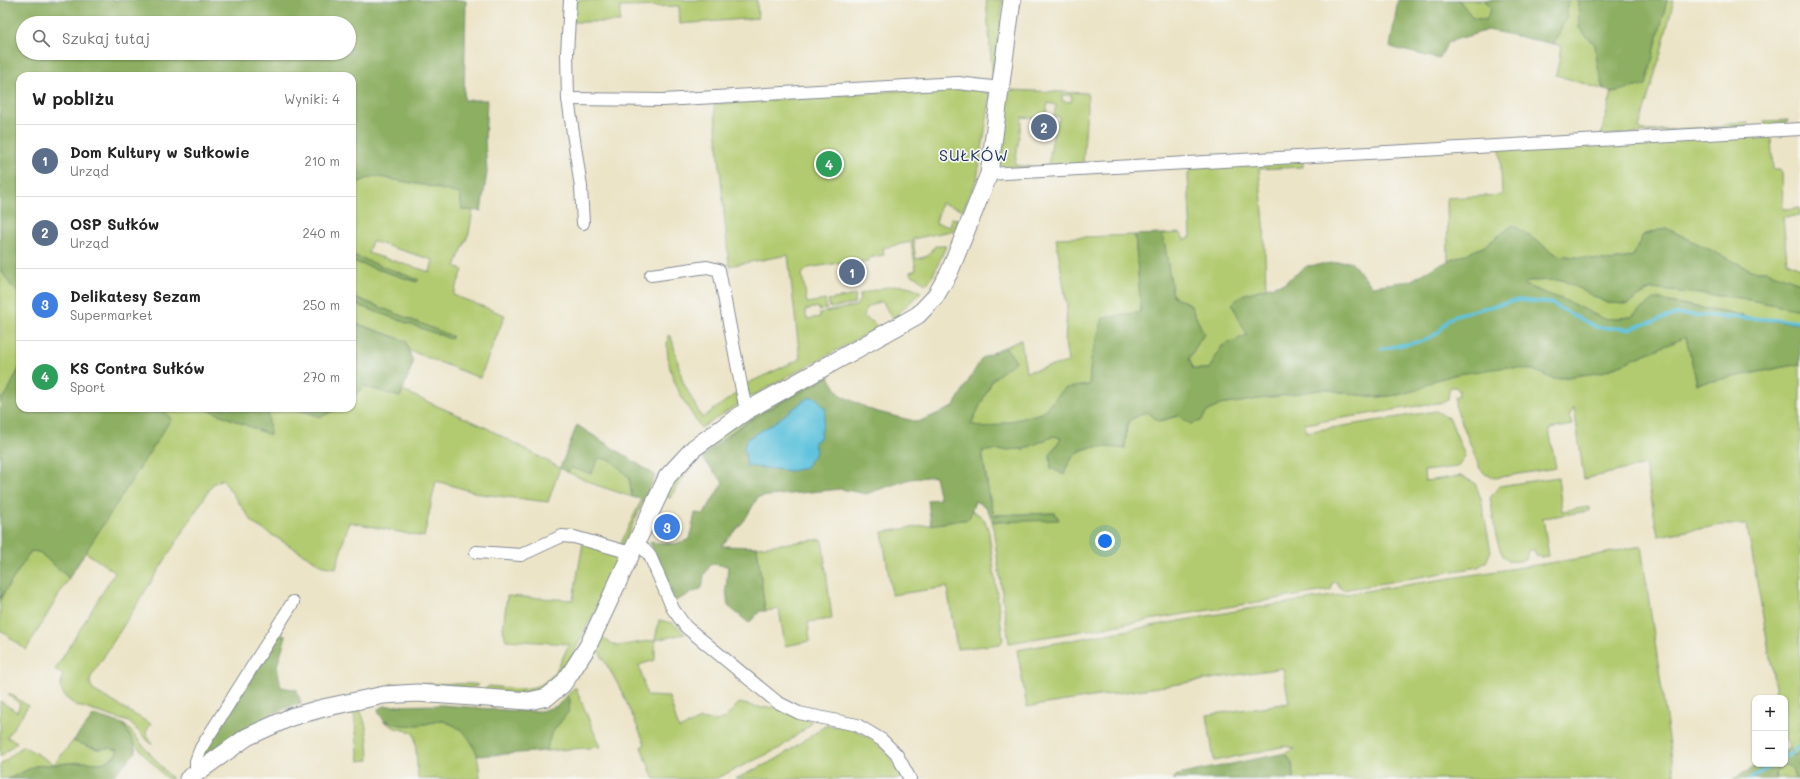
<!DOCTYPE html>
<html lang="pl">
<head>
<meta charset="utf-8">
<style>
  body { margin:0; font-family:Mali,sans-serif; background:#f6f6f6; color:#222 }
  .controls { position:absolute; right:12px; bottom:12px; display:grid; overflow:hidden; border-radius:8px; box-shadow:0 1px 3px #0004 }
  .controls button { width:36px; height:36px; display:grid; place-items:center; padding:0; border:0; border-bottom:1px solid #e0e0e0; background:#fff; color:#222; font:20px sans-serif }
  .you { position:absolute; left:1105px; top:541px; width:14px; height:14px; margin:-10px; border:3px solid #fff; border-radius:50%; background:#1a73e8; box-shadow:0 0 0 6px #1a73e833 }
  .badge { display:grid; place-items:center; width:26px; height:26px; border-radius:50%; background:#1a73e8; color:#fff; font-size:13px; font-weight:700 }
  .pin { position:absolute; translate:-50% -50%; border:2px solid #fff; box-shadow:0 1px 4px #0006 }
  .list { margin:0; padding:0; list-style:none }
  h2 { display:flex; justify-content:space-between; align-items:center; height:52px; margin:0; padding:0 16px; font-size:17px }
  h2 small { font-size:13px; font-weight:400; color:#767676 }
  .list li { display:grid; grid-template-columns:26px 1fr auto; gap:12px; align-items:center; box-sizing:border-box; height:72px; padding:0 16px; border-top:1px solid #e0e0e0 }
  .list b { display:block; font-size:15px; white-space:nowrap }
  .list p { margin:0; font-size:13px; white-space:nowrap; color:#767676 }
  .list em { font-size:13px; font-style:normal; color:#767676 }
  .icon { flex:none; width:22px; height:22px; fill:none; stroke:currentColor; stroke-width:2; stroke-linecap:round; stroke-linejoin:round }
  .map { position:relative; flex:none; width:1800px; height:779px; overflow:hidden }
  .search { position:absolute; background:#fff; box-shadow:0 1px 3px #0004; left:16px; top:16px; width:340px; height:44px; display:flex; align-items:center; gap:10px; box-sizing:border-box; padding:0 14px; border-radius:22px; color:#767676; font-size:15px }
  .panel { position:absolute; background:#fff; box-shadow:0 1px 3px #0004; left:16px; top:72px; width:340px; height:340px; border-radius:12px }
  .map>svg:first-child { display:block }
  .green { fill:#b2cb70; stroke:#667d67; fill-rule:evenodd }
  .forest { fill:#8daf62; stroke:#546f60; fill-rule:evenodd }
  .water { fill:#5fc3dd; stroke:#3d799e }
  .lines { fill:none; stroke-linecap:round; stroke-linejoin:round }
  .stream { stroke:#5fc3dd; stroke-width:3.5 }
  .street-casing { stroke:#848a92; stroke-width:14 }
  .secondary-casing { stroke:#848a92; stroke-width:19 }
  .street { stroke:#fff; stroke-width:12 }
  .secondary { stroke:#fff; stroke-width:17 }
  .labels { text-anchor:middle; stroke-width:3.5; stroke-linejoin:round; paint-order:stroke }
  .quarter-label { font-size:16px; letter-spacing:1px; fill:#1b2f5e; stroke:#f6f6f2 }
</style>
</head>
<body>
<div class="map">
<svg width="1800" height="779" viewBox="0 0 1800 779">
  <rect width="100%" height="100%" fill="#f6f6f2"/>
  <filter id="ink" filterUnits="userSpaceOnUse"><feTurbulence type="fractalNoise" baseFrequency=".025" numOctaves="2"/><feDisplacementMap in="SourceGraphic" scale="8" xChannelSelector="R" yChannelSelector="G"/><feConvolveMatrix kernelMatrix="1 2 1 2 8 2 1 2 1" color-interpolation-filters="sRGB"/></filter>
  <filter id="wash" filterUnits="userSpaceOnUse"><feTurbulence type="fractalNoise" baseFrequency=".012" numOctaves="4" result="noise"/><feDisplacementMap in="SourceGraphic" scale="16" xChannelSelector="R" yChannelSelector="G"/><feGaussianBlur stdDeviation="0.9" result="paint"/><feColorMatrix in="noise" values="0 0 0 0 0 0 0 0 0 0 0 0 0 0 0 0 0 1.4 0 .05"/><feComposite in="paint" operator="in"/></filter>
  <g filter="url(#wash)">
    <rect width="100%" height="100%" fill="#ece4c7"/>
    <g class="green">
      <polygon points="574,0 757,0 758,18 680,24 679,6 620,7 620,22 573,22"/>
      <polygon points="986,0 1003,0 993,80"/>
      <polygon points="1459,0 1485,0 1492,9 1486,20 1473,18"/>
      <polygon points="1569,0 1578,0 1579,28 1595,45 1598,67 1604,90 1556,75 1562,46 1554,44 1566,18"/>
      <polygon points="1667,0 1674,0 1659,60 1639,128 1643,131 1720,127 1727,123 1748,122 1744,127 1601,135 1612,92 1646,85"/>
      <path d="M 921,89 L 979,89 L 991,95 L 977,179 L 963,210 L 941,203 L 936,223 L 950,227 L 952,218 L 959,220 L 955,230 L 913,239 L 916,259 L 928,256 L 935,246 L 946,246 L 933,275 L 926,285 L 918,278 L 910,274 L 910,272 L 916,270 L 911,242 L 883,248 L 884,255 L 869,258 L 869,261 L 851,264 L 850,261 L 808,268 L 802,274 L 807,303 L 825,300 L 827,309 L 819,310 L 818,307 L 805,310 L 807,319 L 820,317 L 820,313 L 856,306 L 860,299 L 860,294 C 881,289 903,279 921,292 L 892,319 L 883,302 L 879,302 L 866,308 L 864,317 L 873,322 L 878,328 L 750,397 L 747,392 L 746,384 L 800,359 L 788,255 L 729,266 L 714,104 Z"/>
      <path d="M 1008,90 L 1088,93 L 1083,164 L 1048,167 L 1054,129 L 1060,117 L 1054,116 L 1056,105 L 1048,103 L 1046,115 L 1041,119 L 1022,117 L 1015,165 L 1033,167 L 1005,169 L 998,162 ZM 1062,95 L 1072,95 L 1071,102 L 1062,101 Z"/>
      <polygon points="1789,120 1785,125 1766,126 1764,121"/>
      <polygon points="1766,135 1771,138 1773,170 1782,170 1783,209 1800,208 1800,216 1783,217 1787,262 1800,268 1800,283 1767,271 1753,271 1666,228 1643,235 1633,256 1613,261 1557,255 1513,225 1485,246 1448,262 1447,198 1502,195 1500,147"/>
      <polygon points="1303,160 1303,167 1259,169 1264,223 1266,288 1242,295 1247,335 1222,346 1209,369 1193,369 1189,358 1204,334 1190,304 1173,296 1163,234 1181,233 1184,240 1191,237 1188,175 1191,167"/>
      <path d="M 374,176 L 428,186 L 460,194 L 462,210 L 473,210 L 469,233 L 455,266 L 463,270 L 453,295 L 505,315 L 480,378 L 408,350 L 406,341 L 352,322 L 352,303 L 451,339 L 453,337 L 352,296 L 352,261 L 416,282 L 418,280 L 352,255 L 352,185 ZM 372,241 L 433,260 L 430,272 L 368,253 Z"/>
      <polygon points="1135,235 1141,312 1091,359 1089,385 1065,389 1042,413 985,428 971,424 993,379 1016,361 1005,347 1021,340 1026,372 1068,362 1065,342 1067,307 1056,238"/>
      <polygon points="0,269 12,287 20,294 20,367 7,393 0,401"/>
      <polygon points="1562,280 1607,303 1628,304 1651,289 1740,298 1800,310 1800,324 1764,320 1655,299 1631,317 1604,319 1564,300 1524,286 1528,281"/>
      <polygon points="856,295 854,304 830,308 828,300"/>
      <path d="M 668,335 L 671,336 L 683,382 L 702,418 L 737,393 L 739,404 L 701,428 C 682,399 663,371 668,335 Z"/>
      <path d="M 1686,337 L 1697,384 L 1800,364 L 1800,750 L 1795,756 L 1785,739 L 1785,698 L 1777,698 L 1747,525 L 1722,525 L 1658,536 L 1645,465 L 1584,479 L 1574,407 L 1569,416 L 1572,425 L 1549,429 L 1556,468 L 1495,478 L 1485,474 L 1480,469 L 1455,405 L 1455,397 L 1458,396 L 1459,391 L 1456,387 L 1451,387 L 1449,390 L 1448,400 L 1444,402 L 1305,424 L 1306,432 L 1436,411 L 1450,419 L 1465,456 L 1457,467 L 1424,471 L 1425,481 L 1461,476 L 1475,483 L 1481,499 L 1491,551 L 1486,562 L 1478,567 L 1343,590 L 1340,588 L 1337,582 L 1332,583 L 1331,590 L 1009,643 L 992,520 L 995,522 L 1059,519 L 1055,513 L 994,515 L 989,494 L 982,451 L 1024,449 L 1054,436 L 1061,438 L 1050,455 L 1051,468 L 1064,475 C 1074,442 1097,446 1125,448 L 1127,426 L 1130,420 L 1146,412 L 1159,421 L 1178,416 L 1201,421 L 1207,412 L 1220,405 L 1241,401 L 1326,389 L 1350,394 L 1379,397 L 1398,395 L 1420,389 L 1433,381 L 1453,375 L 1479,370 L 1507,367 L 1533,370 L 1553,379 L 1603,372 Z"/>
      <path d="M 827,375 L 831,376 C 772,406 703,438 670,498 L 667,497 C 668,478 721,433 738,423 C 766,405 797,391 827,375 Z"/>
      <path d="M 364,386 L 400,397 L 403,391 L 483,426 L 560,468 L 548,502 L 481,494 L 436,481 L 424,537 L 349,522 L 336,568 L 323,566 L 254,524 L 222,479 L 213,484 L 91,677 L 90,683 L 93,690 L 151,724 L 146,732 L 152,745 L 129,722 L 75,705 L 65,697 L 60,687 L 63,674 L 55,670 L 115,572 L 85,552 L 171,419 L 162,408 L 204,408 L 270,435 L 268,413 C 289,405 300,410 321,417 L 338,408 L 352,408 L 352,399 Z"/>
      <polygon points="599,457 611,460 629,478 632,497 596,485 567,472 572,468"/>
      <path d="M 1558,477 L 1562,511 L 1589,507 L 1590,511 L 1543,518 L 1549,556 L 1540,557 L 1536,555 L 1534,550 L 1528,550 L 1526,560 C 1521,560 1513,563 1508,560 C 1495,554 1493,512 1490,498 L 1499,486 Z"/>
      <polygon points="642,499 644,500 623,546 619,546"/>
      <path d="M 971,511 C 983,515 986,521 989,533 L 1003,640 L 1000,644 L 957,649 L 947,587 L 892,595 L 882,532 L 969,519 Z"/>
      <polygon points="822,539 832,619 808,622 810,641 785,646 779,609 765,611 757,547"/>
      <path d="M 583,543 L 620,553 L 621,561 L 564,671 L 552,686 L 537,693 L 481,693 L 489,686 C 510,688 535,694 551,677 C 559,669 564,654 569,644 L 506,640 L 503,629 L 507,596 L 573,600 Z"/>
      <polygon points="1641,546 1675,779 1295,779 1292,764 1286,753 1295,749 1286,746 1214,761 1207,715 1289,703 1283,668 1027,707 1017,650 1241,610 1582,558"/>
      <polygon points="31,551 39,552 69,578 26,650 0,630 0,599"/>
      <polygon points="659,620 673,623 685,634 655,640 655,660 639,665 647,696 669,697 679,729 700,719 717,721 725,718 739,703 763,708 778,707 811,721 810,725 780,748 715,779 654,779 641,747 645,744 621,690 597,648 601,637 617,646 655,640"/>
      <path d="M 390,684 L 472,684 L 479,685 C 461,696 412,688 389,686 Z"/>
      <polygon points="574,688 576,688 600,747 546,751 551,734 569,711 570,699 567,696"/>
      <polygon points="9,693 28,706 7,737 17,742 0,757 0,701 17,712 20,704 9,695"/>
      <path d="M 358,706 C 368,724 368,741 369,760 L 359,761 L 354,713 L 308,724 L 313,719 Z"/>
      <path d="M 440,720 C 473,730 478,747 480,779 L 418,779 L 415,737 L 412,732 L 395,728 L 383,721 C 401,725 423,727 440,720 Z"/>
      <polygon points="123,724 128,728 172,779 167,779 134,743"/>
      <path d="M 825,726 C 858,723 890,747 901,777 L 898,779 L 735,779 L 777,759 Z"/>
      <polygon points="73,741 97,749 110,748 118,750 114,757 102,763 81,762 35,766 15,777 0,779 0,765 23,746 54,764"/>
      <polygon points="1785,764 1792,768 1795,779 1776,779 1775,773"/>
    </g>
    <g class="forest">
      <path d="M 0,0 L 466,0 L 464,100 L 487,100 L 485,140 L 487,173 L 481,211 L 462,210 L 460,194 L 428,186 L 374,176 L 352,185 L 352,76 L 20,76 L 20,294 L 12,287 L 0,269 ZM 23,23 L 349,23 L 349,53 L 23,53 Z"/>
      <polygon points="1398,0 1459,0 1473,18 1486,20 1491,9 1485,0 1569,0 1566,18 1554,44 1488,30 1448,42 1439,59 1390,47"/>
      <polygon points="1578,0 1667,0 1646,85 1612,92 1604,90 1598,67 1595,45 1579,28"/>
      <path d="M 1513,225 L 1557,255 L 1613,261 L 1633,256 L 1643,235 L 1666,228 L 1753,271 L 1767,271 L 1800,283 L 1800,310 L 1740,298 L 1651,289 L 1628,304 L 1607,303 L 1562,280 L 1528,281 L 1524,285 L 1564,300 L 1604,319 L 1631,317 L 1654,299 L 1764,320 L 1800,324 L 1800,364 L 1697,384 L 1686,337 L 1603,372 L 1553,379 L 1533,370 L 1507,367 L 1453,375 L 1433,381 L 1420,389 L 1398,395 L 1378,397 L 1350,394 L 1326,389 L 1220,405 L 1207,412 L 1201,421 L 1191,424 L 1178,416 L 1159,421 L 1146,412 L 1130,420 L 1127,426 L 1125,449 C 1097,446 1073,441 1064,475 L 1051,468 L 1050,455 L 1061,438 L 1054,436 L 1024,449 L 982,451 L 988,494 L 994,515 L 1055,513 L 1059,520 L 995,522 L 992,520 L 986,507 L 975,501 L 969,519 L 931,525 L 928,500 L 940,499 L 935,476 L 910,479 L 866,494 L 841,489 L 758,497 L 744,521 L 721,546 L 757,547 L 765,611 L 760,611 L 749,623 L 728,606 L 726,589 L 728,566 L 711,564 L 704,575 L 702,588 L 675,601 L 650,542 L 675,544 L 690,539 L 695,513 L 704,514 L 723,482 L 702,458 L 733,432 L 762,413 L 829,377 L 840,395 L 874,411 L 918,422 L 953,407 L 982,358 L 1005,347 L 1016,361 L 993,379 L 971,424 L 985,428 L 1042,413 L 1065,388 L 1089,385 L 1091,359 L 1103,318 L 1141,312 L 1135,235 L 1163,234 L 1173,296 L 1190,304 L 1204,334 L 1189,358 L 1193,369 L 1209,369 L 1222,346 L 1247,335 L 1232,304 L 1242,295 L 1284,283 L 1307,266 L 1350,261 L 1372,286 L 1410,281 L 1437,266 L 1485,246 ZM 771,425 L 820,438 L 814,442 L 747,466 L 746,457 L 747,439 Z"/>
      <polygon points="352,255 419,280 417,282 352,261"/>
      <polygon points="352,296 452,336 451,339 352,303"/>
      <polygon points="352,322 406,341 413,363 400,397 364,386 352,399"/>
      <polygon points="20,367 20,408 162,408 171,419 69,578 39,552 31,551 0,599 0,401 7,393"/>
      <polygon points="204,408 237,408 250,412 252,408 280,408 268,413 270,435"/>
      <polygon points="293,408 338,408 321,417"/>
      <polygon points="577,425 655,475 655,477 644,500 632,497 629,478 611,460 599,458 591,474 572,468 567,472 560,468"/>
      <path d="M 280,634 L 286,636 L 277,666 L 281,687 L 297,690 L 301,703 C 264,714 235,734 205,758 L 201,756 Z"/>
      <path d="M 567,696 L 570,699 L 569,711 L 551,734 L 546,751 L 478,756 C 469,735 462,727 440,720 C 425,726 381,732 378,709 L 385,706 L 442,705 L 517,711 L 541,711 L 557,706 Z"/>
      <polygon points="94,715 123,724 134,743 136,752 110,779 8,779 35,766 81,762 102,763 114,757 118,750 110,748 97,749 73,741"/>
      <polygon points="1789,748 1795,756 1800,750 1800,779 1795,779 1792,768 1785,764 1775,773 1776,779 1733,779 1760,764 1785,764 1785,751"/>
      <polygon points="1286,753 1292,764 1295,779 1173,779 1177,775"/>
    </g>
    <polygon class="water" points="809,397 817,398 826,410 820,438 814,442 816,452 805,468 791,471 747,466 744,447 747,439 771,425"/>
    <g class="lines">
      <g class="stream">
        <polyline points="1381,349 1423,341 1438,333 1449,319 1459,314 1518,300 1550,303 1596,327 1629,329 1677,314 1781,320 1800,322"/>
        <polyline points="1785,757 1792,753 1800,743"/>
        <polyline points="1750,779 1774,764"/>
      </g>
    </g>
  </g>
  <g filter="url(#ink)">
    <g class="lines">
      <g class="street-casing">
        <g id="street">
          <polyline points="570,0 567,54 568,99 581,187 583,223"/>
          <polyline points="568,99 663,100 958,83 1000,88"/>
          <polyline points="989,174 1800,129"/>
          <polyline points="651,275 707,267 719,270 746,411"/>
          <polyline points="637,541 650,556 673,609 686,627 777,702 799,713 857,725 882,740 897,755 910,779"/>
          <polyline points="476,552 521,555 562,536 574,537 631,553"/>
          <polyline points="196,773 196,761 201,748 293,602"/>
        </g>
      </g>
      <g class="secondary-casing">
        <polyline id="secondary" points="188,779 247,737 291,717 323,708 384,695 417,693 529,701 547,697 562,685 570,674 588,646 667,477 694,448 746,411 918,315 935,297 949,273 989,174 1012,0"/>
      </g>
      <use href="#street" class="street"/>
      <use href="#secondary" class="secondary"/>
    </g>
  </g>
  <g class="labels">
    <g class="quarter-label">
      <text x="974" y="161">SUŁKÓW</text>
    </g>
  </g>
</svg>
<div class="controls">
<button>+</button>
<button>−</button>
</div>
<div class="you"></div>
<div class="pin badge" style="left:852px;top:272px;background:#5c6f8a">1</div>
<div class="pin badge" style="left:1044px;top:127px;background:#5c6f8a">2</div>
<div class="pin badge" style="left:667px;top:527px;background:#3f7fe0">3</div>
<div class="pin badge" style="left:829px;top:164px;background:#2e9e5b">4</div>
<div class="search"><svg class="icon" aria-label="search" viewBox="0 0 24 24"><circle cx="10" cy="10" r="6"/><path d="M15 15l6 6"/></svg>Szukaj tutaj</div>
<section class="panel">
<h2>W pobliżu<small>Wyniki: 4</small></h2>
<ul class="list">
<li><span class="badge" style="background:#5c6f8a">1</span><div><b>Dom Kultury w Sułkowie</b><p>Urząd</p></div><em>210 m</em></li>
<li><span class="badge" style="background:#5c6f8a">2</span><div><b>OSP Sułków</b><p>Urząd</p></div><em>240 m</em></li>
<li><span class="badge" style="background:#3f7fe0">3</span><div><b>Delikatesy Sezam</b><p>Supermarket</p></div><em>250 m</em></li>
<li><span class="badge" style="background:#2e9e5b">4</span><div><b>KS Contra Sułków</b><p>Sport</p></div><em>270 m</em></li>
</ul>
</section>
</div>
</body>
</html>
